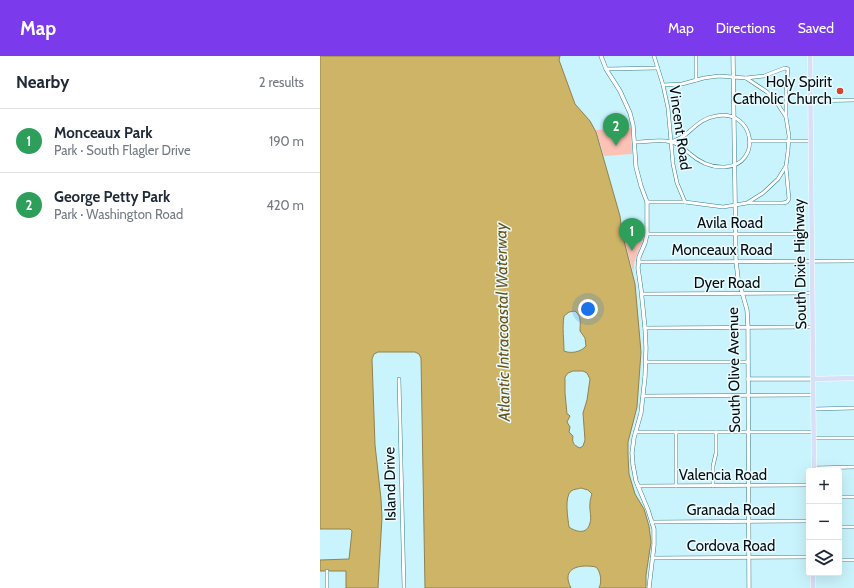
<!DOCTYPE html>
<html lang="en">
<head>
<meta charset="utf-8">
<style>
  body { margin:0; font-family:Cabin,sans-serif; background:#f6f6f7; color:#1f2937 }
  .controls { position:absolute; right:12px; bottom:12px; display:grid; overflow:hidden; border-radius:4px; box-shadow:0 4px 16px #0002 }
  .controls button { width:36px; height:36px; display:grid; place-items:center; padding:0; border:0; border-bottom:1px solid #e0e1e3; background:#fff; color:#1f2937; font:20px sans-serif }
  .you { position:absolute; left:268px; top:253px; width:14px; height:14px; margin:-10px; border:3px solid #fff; border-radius:50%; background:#1a73e8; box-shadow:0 0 0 6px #1a73e833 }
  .badge { display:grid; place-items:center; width:26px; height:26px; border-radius:50%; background:#7c3aed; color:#fff; font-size:13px; font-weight:700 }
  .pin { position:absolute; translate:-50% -33px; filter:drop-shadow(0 1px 2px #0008) }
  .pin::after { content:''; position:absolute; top:21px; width:14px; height:12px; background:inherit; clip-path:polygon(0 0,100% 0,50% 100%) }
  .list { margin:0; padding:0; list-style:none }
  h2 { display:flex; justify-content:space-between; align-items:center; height:52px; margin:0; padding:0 16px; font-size:17px }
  h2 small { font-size:13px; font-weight:400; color:#747a83 }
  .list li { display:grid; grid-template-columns:26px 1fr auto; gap:12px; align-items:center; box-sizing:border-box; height:64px; padding:0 16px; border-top:1px solid #e0e1e3 }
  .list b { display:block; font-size:15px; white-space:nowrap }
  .list p { margin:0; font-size:13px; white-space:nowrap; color:#747a83 }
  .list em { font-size:13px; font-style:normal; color:#747a83 }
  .icon { flex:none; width:22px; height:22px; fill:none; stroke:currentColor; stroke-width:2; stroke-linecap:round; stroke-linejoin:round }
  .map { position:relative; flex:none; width:534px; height:532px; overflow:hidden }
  header { display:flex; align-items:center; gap:24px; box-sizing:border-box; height:56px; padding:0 20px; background:#7c3aed; color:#fff }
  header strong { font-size:19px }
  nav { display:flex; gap:22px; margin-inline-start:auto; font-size:14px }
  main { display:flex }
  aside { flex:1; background:#fff }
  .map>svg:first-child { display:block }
  .green { fill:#fdc2b6 }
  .water { fill:#cdb467; stroke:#90824e; fill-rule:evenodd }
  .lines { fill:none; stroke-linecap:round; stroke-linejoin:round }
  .minor-casing { stroke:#367e8c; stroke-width:4 }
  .tertiary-casing { stroke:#367e8c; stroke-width:4.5 }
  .primary-casing { stroke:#fff; stroke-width:5.5 }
  .minor { stroke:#fff; stroke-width:3 }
  .tertiary { stroke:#fff; stroke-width:3.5 }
  .primary { stroke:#d8dff8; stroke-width:4.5 }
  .poi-dot { fill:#d0452c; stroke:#eefbfe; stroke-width:1.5 }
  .labels { text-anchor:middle; stroke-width:3; stroke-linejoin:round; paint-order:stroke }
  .poi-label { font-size:15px; fill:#000f14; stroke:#eefbfe; text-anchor:end }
  .street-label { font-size:15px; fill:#000f14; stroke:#eefbfe }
  .water-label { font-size:16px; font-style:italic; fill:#66551b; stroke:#eefbfe }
</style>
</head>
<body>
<header>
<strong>Map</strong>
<nav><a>Map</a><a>Directions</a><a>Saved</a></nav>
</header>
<main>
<aside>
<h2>Nearby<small>2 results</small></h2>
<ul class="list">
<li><span class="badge" style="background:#2e9e5b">1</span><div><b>Monceaux Park</b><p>Park · South Flagler Drive</p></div><em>190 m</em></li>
<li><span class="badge" style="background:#2e9e5b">2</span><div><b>George Petty Park</b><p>Park · Washington Road</p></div><em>420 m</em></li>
</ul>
</aside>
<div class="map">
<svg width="534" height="532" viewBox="0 0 534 532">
  <rect width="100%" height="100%" fill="#caf4fd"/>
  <g class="green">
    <polygon points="311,72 312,98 284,100 276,74"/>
    <path d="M 302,176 L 324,176 C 323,193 312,199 314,218 Z"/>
  </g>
  <path class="water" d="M 0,0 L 240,0 L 239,4 L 255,48 L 270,65 L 276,76 L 300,160 L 302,177 L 315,228 L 321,296 L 317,351 L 308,386 L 308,399 L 309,418 L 315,438 L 324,453 L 329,470 L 331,486 L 326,519 L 326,532 L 279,532 C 282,526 281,516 276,511 C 261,508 240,511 251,532 L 105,532 L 101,302 L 99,298 L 95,296 L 58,296 L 54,298 L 52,303 L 55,389 L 61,443 L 62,461 L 58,532 L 26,532 L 26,515 L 0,515 L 0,504 L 29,503 L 32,475 L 30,473 L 0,473 ZM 255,255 C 262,261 260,267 260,275 L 265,282 L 266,290 C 261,296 251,298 244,295 C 244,283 242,272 244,260 L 249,256 ZM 253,315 L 263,315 L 267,317 L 270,323 L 267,344 L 263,357 L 265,384 L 263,390 L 260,392 C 253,389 252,386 253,380 L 249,376 L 250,371 L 247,366 L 250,360 L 249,359 L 247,358 L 245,337 L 245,321 L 248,317 ZM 261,432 L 268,434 L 272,438 C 271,441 270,444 270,447 C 269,454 272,461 270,467 C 267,479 256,476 249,471 C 248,463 244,441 251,435 C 254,433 258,433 261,432 Z"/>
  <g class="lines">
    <g class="minor-casing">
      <g id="minor">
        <polyline points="334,0 343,29 348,52 353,108 357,127 365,146"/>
        <polyline points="376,0 376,24"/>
        <polyline points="286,13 338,12"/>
        <polyline points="426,22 444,20 465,12 468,13 466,35 466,61"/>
        <polyline points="490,45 534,44"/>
        <polyline points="430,85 491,85"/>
        <path d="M 315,86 C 325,86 341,83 351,86 C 358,87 364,93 369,97 C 379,106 391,112 405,111 C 442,109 436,53 396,60 C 382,62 375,71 365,79 C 361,82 356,84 351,86"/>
        <polyline points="327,146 365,146 403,151 427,147 443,137 458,123 466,110 468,95 469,80 466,61 457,47 447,36 426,22 399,20 384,22 362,28 343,29"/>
        <polyline points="429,147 463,147 467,146 469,143 466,111"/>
        <polyline points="327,178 492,178"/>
        <polyline points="318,206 534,205"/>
        <polyline points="322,238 493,237"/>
        <polyline points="325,272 493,271"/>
        <polyline points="326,306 428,306"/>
        <polyline points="79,323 84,532"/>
        <polyline points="323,340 493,339"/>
        <polyline points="494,353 534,352"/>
        <polyline points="315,376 494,376"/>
        <polyline points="356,376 356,430"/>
        <polyline points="494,382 534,382"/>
        <polyline points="494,412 534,411"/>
        <polyline points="318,430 489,429"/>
        <polyline points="393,430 393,410 396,397 396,376"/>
        <polyline points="519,441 534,441"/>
        <polyline points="332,466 489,465"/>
        <polyline points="519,471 534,471"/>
        <polyline points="332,502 489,501"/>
        <polyline points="519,504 534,504"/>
        <polyline points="7,532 7,515"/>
      </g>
    </g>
    <g class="tertiary-casing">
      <g id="tertiary">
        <polyline points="281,0 286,13 300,35 310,57 313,69 316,111 321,130 327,146 327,178 325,187 319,201 318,212 321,233 325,272 326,292 325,321 321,357 314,382 312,397 313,409 316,425 328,454 334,473 334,489 329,532"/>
        <polyline points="413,0 416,205 418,222 427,254 428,271 429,532"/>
        <polyline points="428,323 494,323"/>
      </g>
    </g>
    <g class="primary-casing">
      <g id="primary">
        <polyline points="490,0 494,415"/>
        <polyline points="494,323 534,322"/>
        <polyline points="493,517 493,532"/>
      </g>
    </g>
    <use href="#minor" class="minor"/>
    <use href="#tertiary" class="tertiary"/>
    <use href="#primary" class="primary"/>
  </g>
  <circle class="poi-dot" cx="520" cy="35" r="4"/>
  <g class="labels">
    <g class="poi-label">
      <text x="512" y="31">Holy Spirit<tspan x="512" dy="17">Catholic Church</tspan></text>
    </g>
    <g class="street-label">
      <text transform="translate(360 72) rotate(82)" y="5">Vincent Road</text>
      <text x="410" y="172">Avila Road</text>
      <text x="402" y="199">Monceaux Road</text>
      <text transform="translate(480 208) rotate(-91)" y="5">South Dixie Highway</text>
      <text x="407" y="232">Dyer Road</text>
      <text transform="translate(414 314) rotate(-91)" y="5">South Olive Avenue</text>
      <text x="403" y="424">Valencia Road</text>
      <text transform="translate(70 428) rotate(-91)" y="5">Island Drive</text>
      <text x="411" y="459">Granada Road</text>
      <text x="411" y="495">Cordova Road</text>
    </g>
    <g class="water-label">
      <text transform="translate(182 266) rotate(-91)" y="6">Atlantic Intracoastal Waterway</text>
    </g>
  </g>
</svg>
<div class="controls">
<button>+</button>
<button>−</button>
<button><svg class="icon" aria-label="layers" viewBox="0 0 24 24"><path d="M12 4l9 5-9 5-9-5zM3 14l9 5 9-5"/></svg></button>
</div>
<div class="you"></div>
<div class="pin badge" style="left:312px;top:195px;background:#2e9e5b">1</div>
<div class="pin badge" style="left:296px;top:90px;background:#2e9e5b">2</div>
</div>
</main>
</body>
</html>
